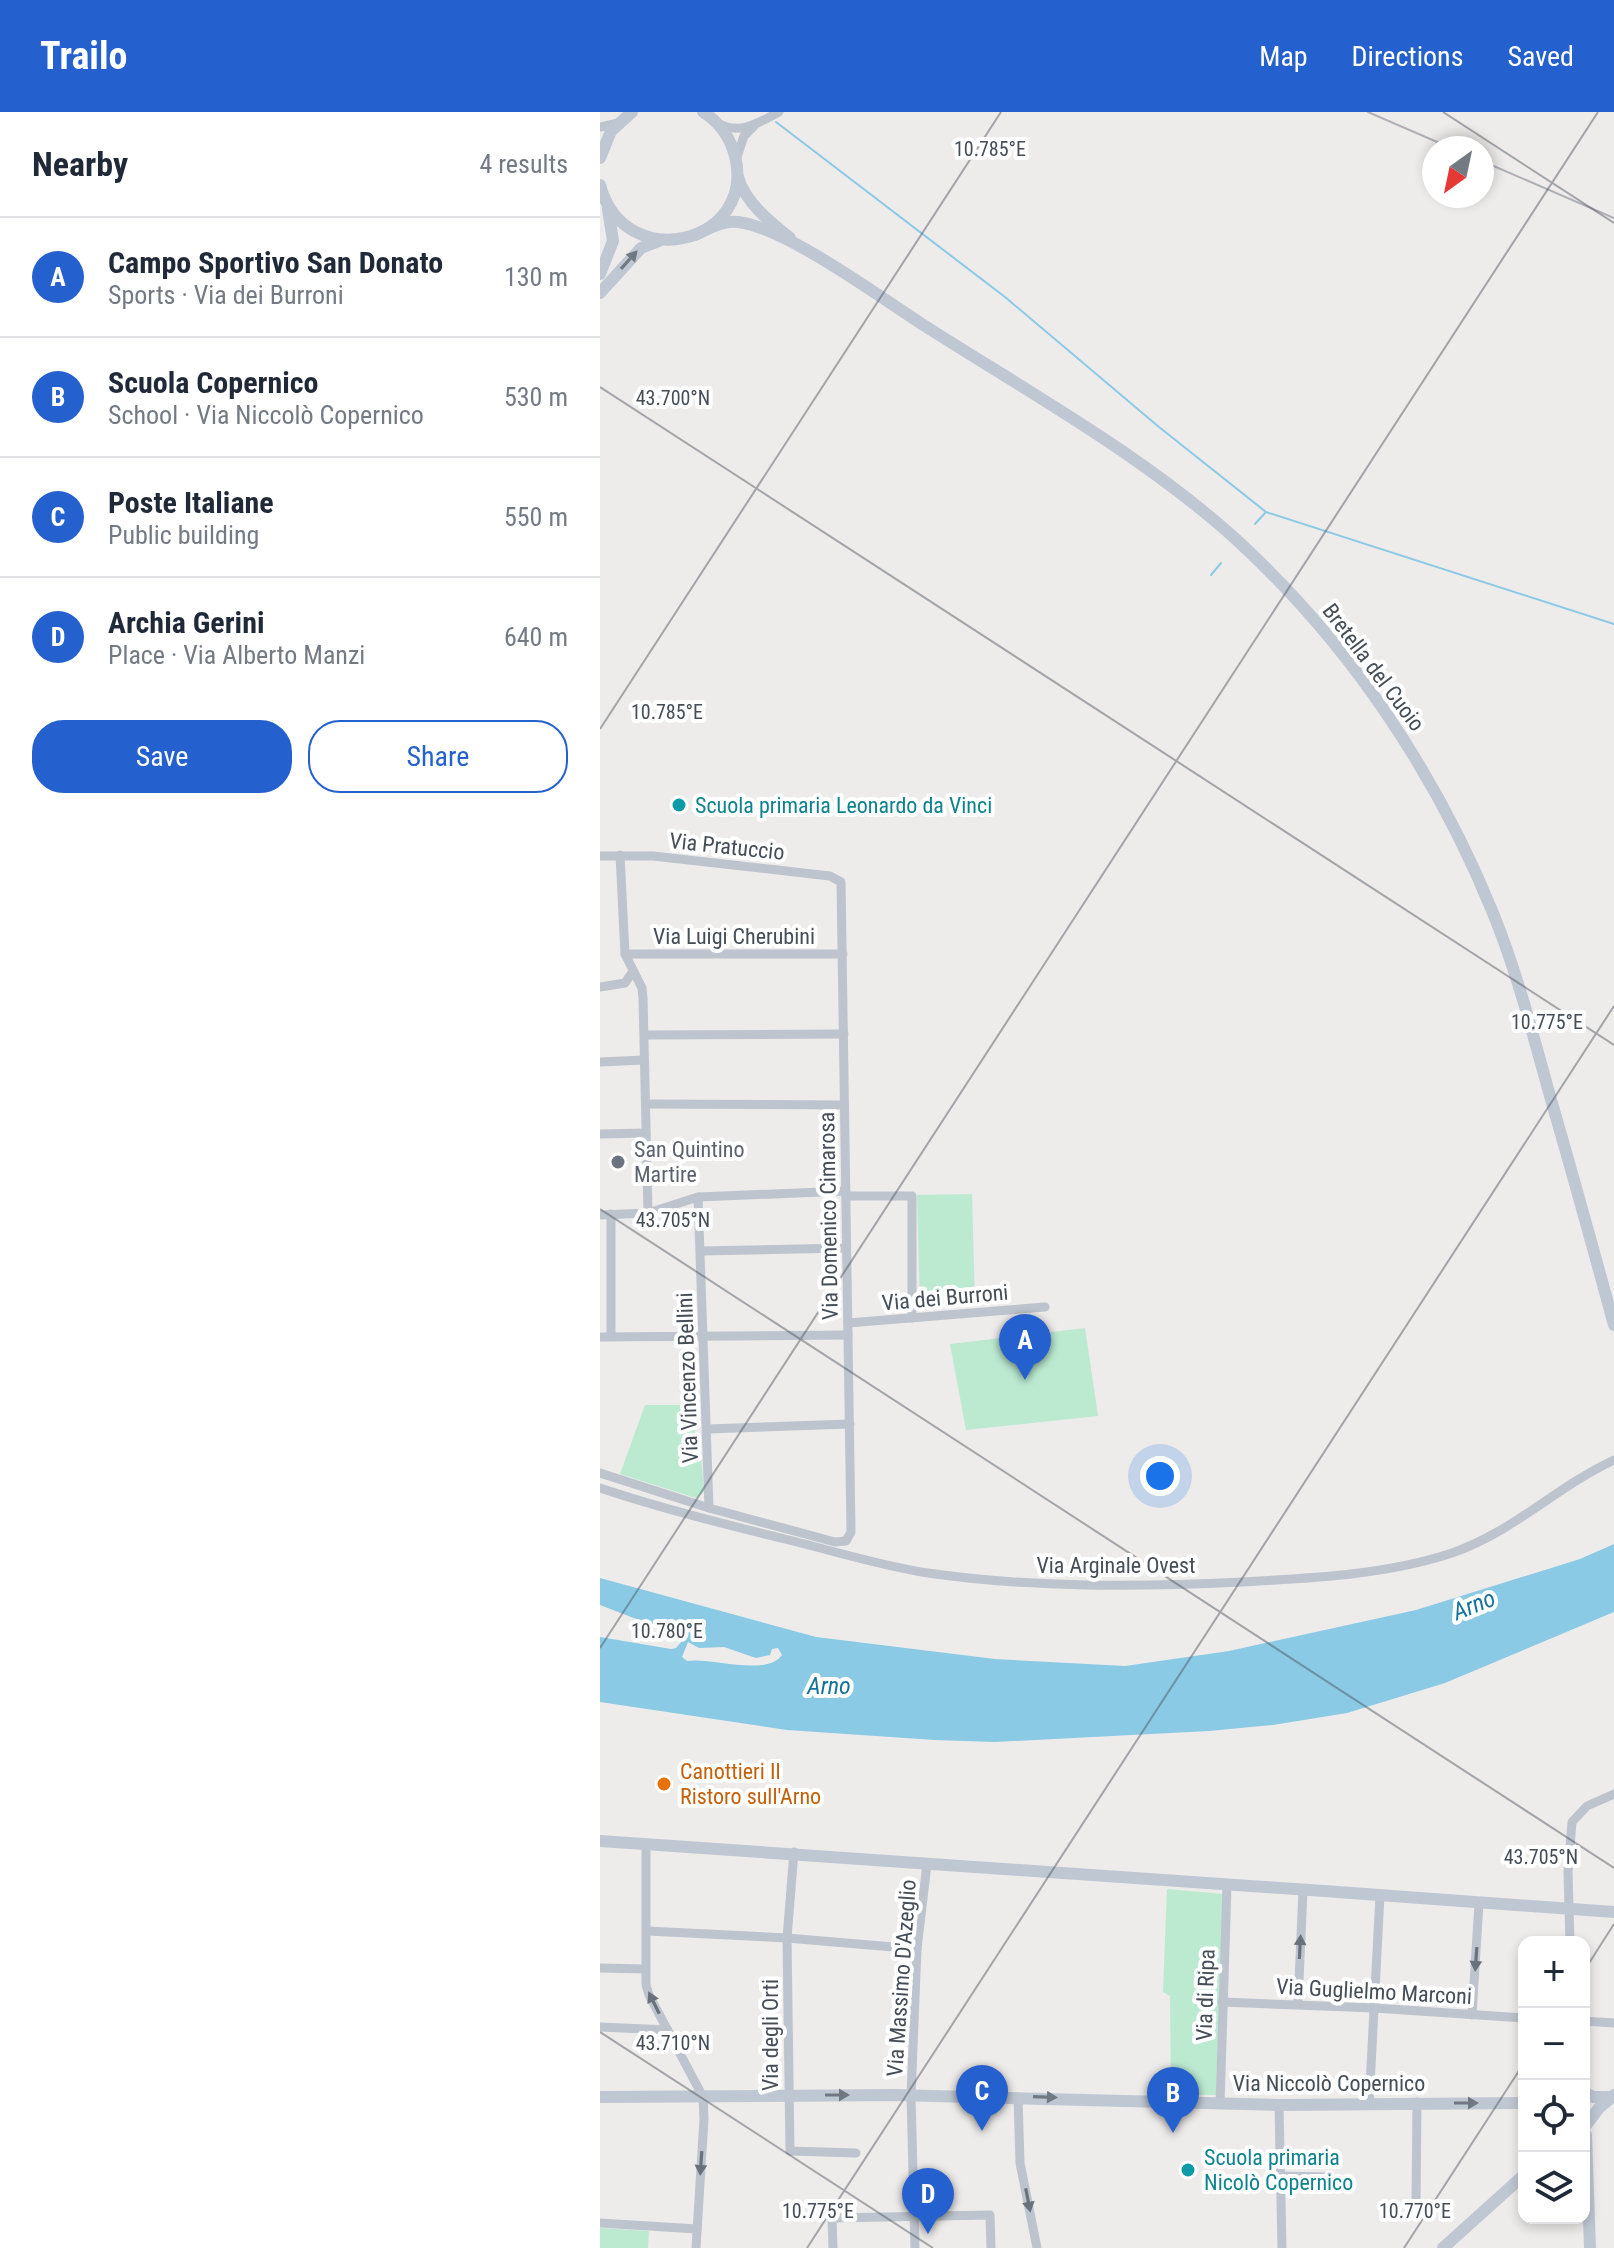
<!DOCTYPE html>
<html lang="en">
<head>
<meta charset="utf-8">
<style>
  body { margin:0; font-family:"Roboto Condensed",sans-serif; background:#f2f2f3; color:#1f2937 }
  .controls { position:absolute; right:24px; bottom:24px; display:grid; overflow:hidden; border-radius:16px; box-shadow:0 4px 12px #0003 }
  .controls button { width:72px; height:72px; display:grid; place-items:center; padding:0; border:0; border-bottom:2px solid #e0e1e3; background:#fff; color:#1f2937; font:40px sans-serif }
  .compass { position:absolute; left:822px; top:24px; width:72px; height:72px; border-radius:50%; background:#fff; box-shadow:0 4px 12px #0003; rotate:213deg }
  .you { position:absolute; left:560px; top:1364px; width:28px; height:28px; margin:-20px; border:6px solid #fff; border-radius:50%; background:#1a73e8; box-shadow:0 0 0 12px #1a73e833 }
  .badge { display:grid; place-items:center; width:52px; height:52px; border-radius:50%; background:#2461cf; color:#fff; font-size:26px; font-weight:700 }
  .pin { position:absolute; translate:-50% -66px; filter:drop-shadow(0 2px 4px #0008) }
  .pin::after { content:''; position:absolute; top:42px; width:28px; height:24px; background:inherit; clip-path:polygon(0 0,100% 0,50% 100%) }
  .list { margin:0; padding:0; list-style:none }
  h2 { display:flex; justify-content:space-between; align-items:center; height:104px; margin:0; padding:0 32px; font-size:34px }
  h2 small { font-size:26px; font-weight:400; color:#747a83 }
  .list li { display:grid; grid-template-columns:52px 1fr auto; gap:24px; align-items:center; box-sizing:border-box; height:120px; padding:0 32px; border-top:2px solid #e0e1e3 }
  .list b { display:block; font-size:30px; white-space:nowrap }
  .list p { margin:0; font-size:26px; white-space:nowrap; color:#747a83 }
  .list em { font-size:26px; font-style:normal; color:#747a83 }
  .actions { display:flex; gap:16px; padding:24px 32px }
  .actions a { flex:1; padding:18px 0; border:2px solid #2461cf; border-radius:32px; text-align:center; font-size:28px; color:#2461cf }
  .actions .main { background:#2461cf; color:#fff }
  .icon { flex:none; width:44px; height:44px; fill:none; stroke:currentColor; stroke-width:2; stroke-linecap:round; stroke-linejoin:round }
  .map { position:relative; flex:none; width:1014px; height:2136px; overflow:hidden }
  header { display:flex; align-items:center; gap:48px; box-sizing:border-box; height:112px; padding:0 40px; background:#2461cf; color:#fff }
  header strong { font-size:38px }
  nav { display:flex; gap:44px; margin-inline-start:auto; font-size:28px }
  main { display:flex }
  aside { flex:1; background:#fff }
  .map>svg:first-child { display:block }
  .green { fill:#bbead1 }
  .water { fill:#8acae5; fill-rule:evenodd }
  .lines { fill:none; stroke-linecap:round; stroke-linejoin:round }
  .stream { stroke:#8acae5; stroke-width:2 }
  .street { stroke:#bdc4cd; stroke-width:9 }
  .secondary { stroke:#bfc7d3; stroke-width:12 }
  .rail { stroke:#aeb0b5; stroke-width:2 }
  .oneway { fill:#707882 }
  .oneway2 { fill:#69717a }
  .ticks { fill:none; stroke:#454d57; stroke-width:2; stroke-opacity:0.45 }
  .culture-dot { fill:#0f9aa8; stroke:#fff; stroke-width:3 }
  .worship-dot { fill:#6b7280; stroke:#fff; stroke-width:3 }
  .food-dot { fill:#e8710a; stroke:#fff; stroke-width:3 }
  .labels { text-anchor:middle; stroke-width:8; stroke-linejoin:round; paint-order:stroke }
  .street-label { font-size:22px; fill:#454d57; stroke:#fff }
  .culture-label { font-size:22px; fill:#0d838f; stroke:#fff; text-anchor:start }
  .worship-label { font-size:22px; fill:#5b616d; stroke:#fff; text-anchor:start }
  .food-label { font-size:22px; fill:#c56008; stroke:#fff; text-anchor:start }
  .water-label { font-size:24px; font-style:italic; fill:#15739a; stroke:#fff }
  .ticks-label { font-size:20px; text-anchor:middle; fill:#454d57; stroke:#fff; stroke-width:8; stroke-linejoin:round; paint-order:stroke }
</style>
</head>
<body>
<header>
<strong>Trailo</strong>
<nav><a>Map</a><a>Directions</a><a>Saved</a></nav>
</header>
<main>
<aside>
<h2>Nearby<small>4 results</small></h2>
<ul class="list">
<li><span class="badge">A</span><div><b>Campo Sportivo San Donato</b><p>Sports · Via dei Burroni</p></div><em>130 m</em></li>
<li><span class="badge">B</span><div><b>Scuola Copernico</b><p>School · Via Niccolò Copernico</p></div><em>530 m</em></li>
<li><span class="badge">C</span><div><b>Poste Italiane</b><p>Public building</p></div><em>550 m</em></li>
<li><span class="badge">D</span><div><b>Archia Gerini</b><p>Place · Via Alberto Manzi</p></div><em>640 m</em></li>
</ul>
<div class="actions"><a class="main">Save</a><a>Share</a></div>
</aside>
<div class="map">
<svg width="1014" height="2136" viewBox="0 0 1014 2136">
  <rect width="100%" height="100%" fill="#eeebeb"/>
  <g class="green">
    <polygon points="372,1082 375,1193 320,1194 317,1083"/>
    <polygon points="485,1216 498,1304 366,1318 350,1232"/>
    <polygon points="45,1293 94,1293 96,1342 101,1342 104,1380 96,1386 20,1362"/>
    <polygon points="567,1777 623,1782 616,1983 571,1982 570,1884 563,1880"/>
    <polygon points="0,2116 49,2119 48,2136 0,2136"/>
  </g>
  <path class="water" d="M 1014,1432 L 1014,1500 L 845,1571 L 747,1601 L 673,1613 L 609,1619 L 395,1630 L 335,1628 L 187,1618 L 0,1590 L 0,1525 L 71,1537 L 76,1536 L 82,1529 L 57,1515 L 0,1493 L 0,1466 L 216,1525 L 395,1547 L 525,1554 L 629,1539 L 816,1498 L 980,1447 ZM 88,1530 L 99,1536 L 124,1535 L 156,1546 L 170,1543 L 172,1537 L 178,1536 L 182,1543 C 167,1565 110,1545 87,1549 L 82,1545 Z"/>
  <g class="lines">
    <g class="stream">
      <polyline points="176,10 405,185 559,315 666,400 1014,512"/>
      <polyline points="655,412 665,401"/>
      <polyline points="611,463 621,451"/>
    </g>
    <g class="street">
      <path d="M 119,12 C 141,23 160,10 179,0"/>
      <polyline points="0,15 18,11"/>
      <polyline points="137,45 144,24 154,14"/>
      <polyline points="20,743 25,842 42,876 43,886 48,1101"/>
      <polyline points="0,744 53,744 230,764 241,770 251,1420 246,1429 235,1430 109,1396 0,1361"/>
      <polyline points="25,842 243,842"/>
      <polyline points="0,875 25,871 33,859"/>
      <polyline points="45,923 244,922"/>
      <polyline points="0,950 44,948"/>
      <polyline points="46,992 244,993"/>
      <polyline points="0,1022 46,1021"/>
      <polyline points="246,1084 312,1084 312,1206"/>
      <polyline points="98,1085 109,1396"/>
      <polyline points="0,1103 48,1101 98,1085 246,1079"/>
      <polyline points="101,1139 246,1136"/>
      <polyline points="248,1211 445,1195"/>
      <polyline points="11,1224 11,1102"/>
      <polyline points="0,1225 248,1223"/>
      <polyline points="108,1317 250,1312"/>
      <path d="M 0,1376 C 63,1397 128,1413 193,1429 C 237,1440 282,1454 328,1461 C 432,1476 538,1475 642,1470 C 711,1466 786,1463 852,1441 C 915,1419 956,1375 1014,1348"/>
      <polyline points="46,1732 46,1873 49,1883 103,1985 104,2007 96,2136"/>
      <polyline points="194,1740 187,1826 190,2039 256,2041"/>
      <polyline points="47,1819 187,1826 317,1837"/>
      <polyline points="970,1830 968,1760 972,1710 987,1694 1014,1682"/>
      <polyline points="0,1856 45,1857"/>
      <polyline points="622,1890 774,1896 924,1906"/>
      <polyline points="698,1892 703,1778"/>
      <polyline points="872,1903 879,1791"/>
      <polyline points="984,1909 1014,1911"/>
      <polyline points="0,1915 68,1918"/>
      <polyline points="418,1985 420,2051 437,2136"/>
      <polyline points="620,1992 627,1774"/>
      <polyline points="679,1993 682,2136"/>
      <polyline points="769,1993 780,1783"/>
      <polyline points="679,2064 731,2065"/>
      <polyline points="816,2090 817,1990"/>
      <polyline points="0,2111 97,2117"/>
      <polyline points="233,2136 232,2106 390,2103 391,2136"/>
      <polyline points="315,2136 311,1984 317,1837 327,1752"/>
    </g>
    <g class="secondary">
      <polyline points="0,46 11,19 32,0"/>
      <path d="M 138,65 C 145,90 170,110 190,126"/>
      <path d="M 0,73 C 24,164 157,132 135,44 C 130,25 119,10 103,0"/>
      <path d="M 95,123 C 108,117 123,108 138,110 C 187,116 281,186 325,214 C 430,281 549,347 640,431 C 751,534 836,661 893,801 C 917,860 933,923 950,984 C 972,1060 993,1136 1014,1213"/>
      <polyline points="0,162 13,129 8,97"/>
      <polyline points="0,181 41,136 59,129"/>
      <path d="M 0,1729 C 338,1750 676,1776 1014,1800"/>
      <polyline points="984,1980 993,1985 1012,1985"/>
      <polyline points="0,1985 295,1983 679,1993 924,1991"/>
      <polyline points="987,2012 999,1996 1014,1983"/>
      <polyline points="986,2023 990,2136"/>
      <polyline points="843,2136 924,2063"/>
    </g>
    <g class="rail">
      <polyline points="768,0 851,36"/>
      <polyline points="882,49 1014,106"/>
    </g>
  </g>
  <defs><path id="oneway-solid" d="M-6-.8H1V-3.2L6.5 0L1 3.2V.8H-6Z" transform="scale(2)"/></defs>
  <g class="oneway">
    <use href="#oneway-solid" transform="translate(29 148) rotate(-48)"/>
    <use href="#oneway-solid" transform="translate(237 1983)"/>
    <use href="#oneway-solid" transform="translate(445 1985) rotate(2)"/>
    <use href="#oneway-solid" transform="translate(866 1991)"/>
  </g>
  <g class="oneway2">
    <use href="#oneway-solid" transform="translate(700 1835) rotate(-87)"/>
    <use href="#oneway-solid" transform="translate(876 1847) rotate(94)"/>
    <use href="#oneway-solid" transform="translate(54 1891) rotate(-116)"/>
    <use href="#oneway-solid" transform="translate(101 2051) rotate(94)"/>
    <use href="#oneway-solid" transform="translate(428 2088) rotate(79)"/>
  </g>
  <path class="ticks" d="M 843,0 L 1014,111M 0,275 L 1014,933M 0,617 L 401,0M 0,1097 L 1014,1756M 0,1536 L 998,0M 984,1859 L 1014,1812M 0,1920 L 333,2136M 207,2136 L 1014,894M 804,2136 L 924,1951"/>
  <g class="culture-dot">
    <circle cx="79" cy="693" r="8"/>
    <circle cx="588" cy="2058" r="8"/>
  </g>
  <circle class="worship-dot" cx="18" cy="1050" r="8"/>
  <circle class="food-dot" cx="64" cy="1672" r="8"/>
  <g class="labels">
    <g class="street-label">
      <text transform="translate(774 555) rotate(53)" y="8">Bretella del Cuoio</text>
      <text transform="translate(127 734) rotate(6)" y="8">Via Pratuccio</text>
      <text x="134" y="832">Via Luigi Cherubini</text>
      <text transform="translate(228 1104) rotate(-91)" y="8">Via Domenico Cimarosa</text>
      <text transform="translate(345 1185) rotate(-5)" y="8">Via dei Burroni</text>
      <text transform="translate(87 1266) rotate(-92)" y="8">Via Vincenzo Bellini</text>
      <text x="516" y="1461">Via Arginale Ovest</text>
      <text transform="translate(301 1866) rotate(-86)" y="8">Via Massimo D'Azeglio</text>
      <text transform="translate(774 1879) rotate(3)" y="8">Via Guglielmo Marconi</text>
      <text transform="translate(605 1883) rotate(-88)" y="8">Via di Ripa</text>
      <text transform="translate(170 1923) rotate(-90)" y="8">Via degli Orti</text>
      <text x="729" y="1979">Via Niccolò Copernico</text>
    </g>
    <g class="culture-label">
      <text x="95" y="701">Scuola primaria Leonardo da Vinci</text>
      <text x="604" y="2053">Scuola primaria<tspan x="604" dy="25">Nicolò Copernico</tspan></text>
    </g>
    <g class="worship-label">
      <text x="34" y="1045">San Quintino<tspan x="34" dy="25">Martire</tspan></text>
    </g>
    <g class="food-label">
      <text x="80" y="1667">Canottieri Il<tspan x="80" dy="25">Ristoro sull'Arno</tspan></text>
    </g>
    <g class="water-label">
      <text transform="translate(874 1493) rotate(-22)" y="8">Arno</text>
      <text x="229" y="1582">Arno</text>
    </g>
  </g>
  <g class="ticks-label">
    <text x="390" y="44">10.785°E</text>
    <text x="73" y="293">43.700°N</text>
    <text x="67" y="607">10.785°E</text>
    <text x="947" y="917">10.775°E</text>
    <text x="73" y="1115">43.705°N</text>
    <text x="67" y="1526">10.780°E</text>
    <text x="941" y="1752">43.705°N</text>
    <text x="73" y="1938">43.710°N</text>
    <text x="218" y="2106">10.775°E</text>
    <text x="815" y="2106">10.770°E</text>
  </g>
</svg>
<div class="controls">
<button>+</button>
<button>−</button>
<button><svg class="icon" aria-label="locate" viewBox="0 0 24 24"><circle cx="12" cy="12" r="6"/><path d="M12 2v4M12 18v4M2 12h4M18 12h4"/></svg></button>
<button><svg class="icon" aria-label="layers" viewBox="0 0 24 24"><path d="M12 4l9 5-9 5-9-5zM3 14l9 5 9-5"/></svg></button>
</div>
<svg class="compass" viewBox="-18 -18 36 36"><path d="M0-13l5 13h-10z" fill="#e53935"/><path d="M0 13l5-13h-10z" fill="#747a83"/></svg>
<div class="you"></div>
<div class="pin badge" style="left:425px;top:1268px">A</div>
<div class="pin badge" style="left:573px;top:2021px">B</div>
<div class="pin badge" style="left:382px;top:2019px">C</div>
<div class="pin badge" style="left:328px;top:2122px">D</div>
</div>
</main>
</body>
</html>
